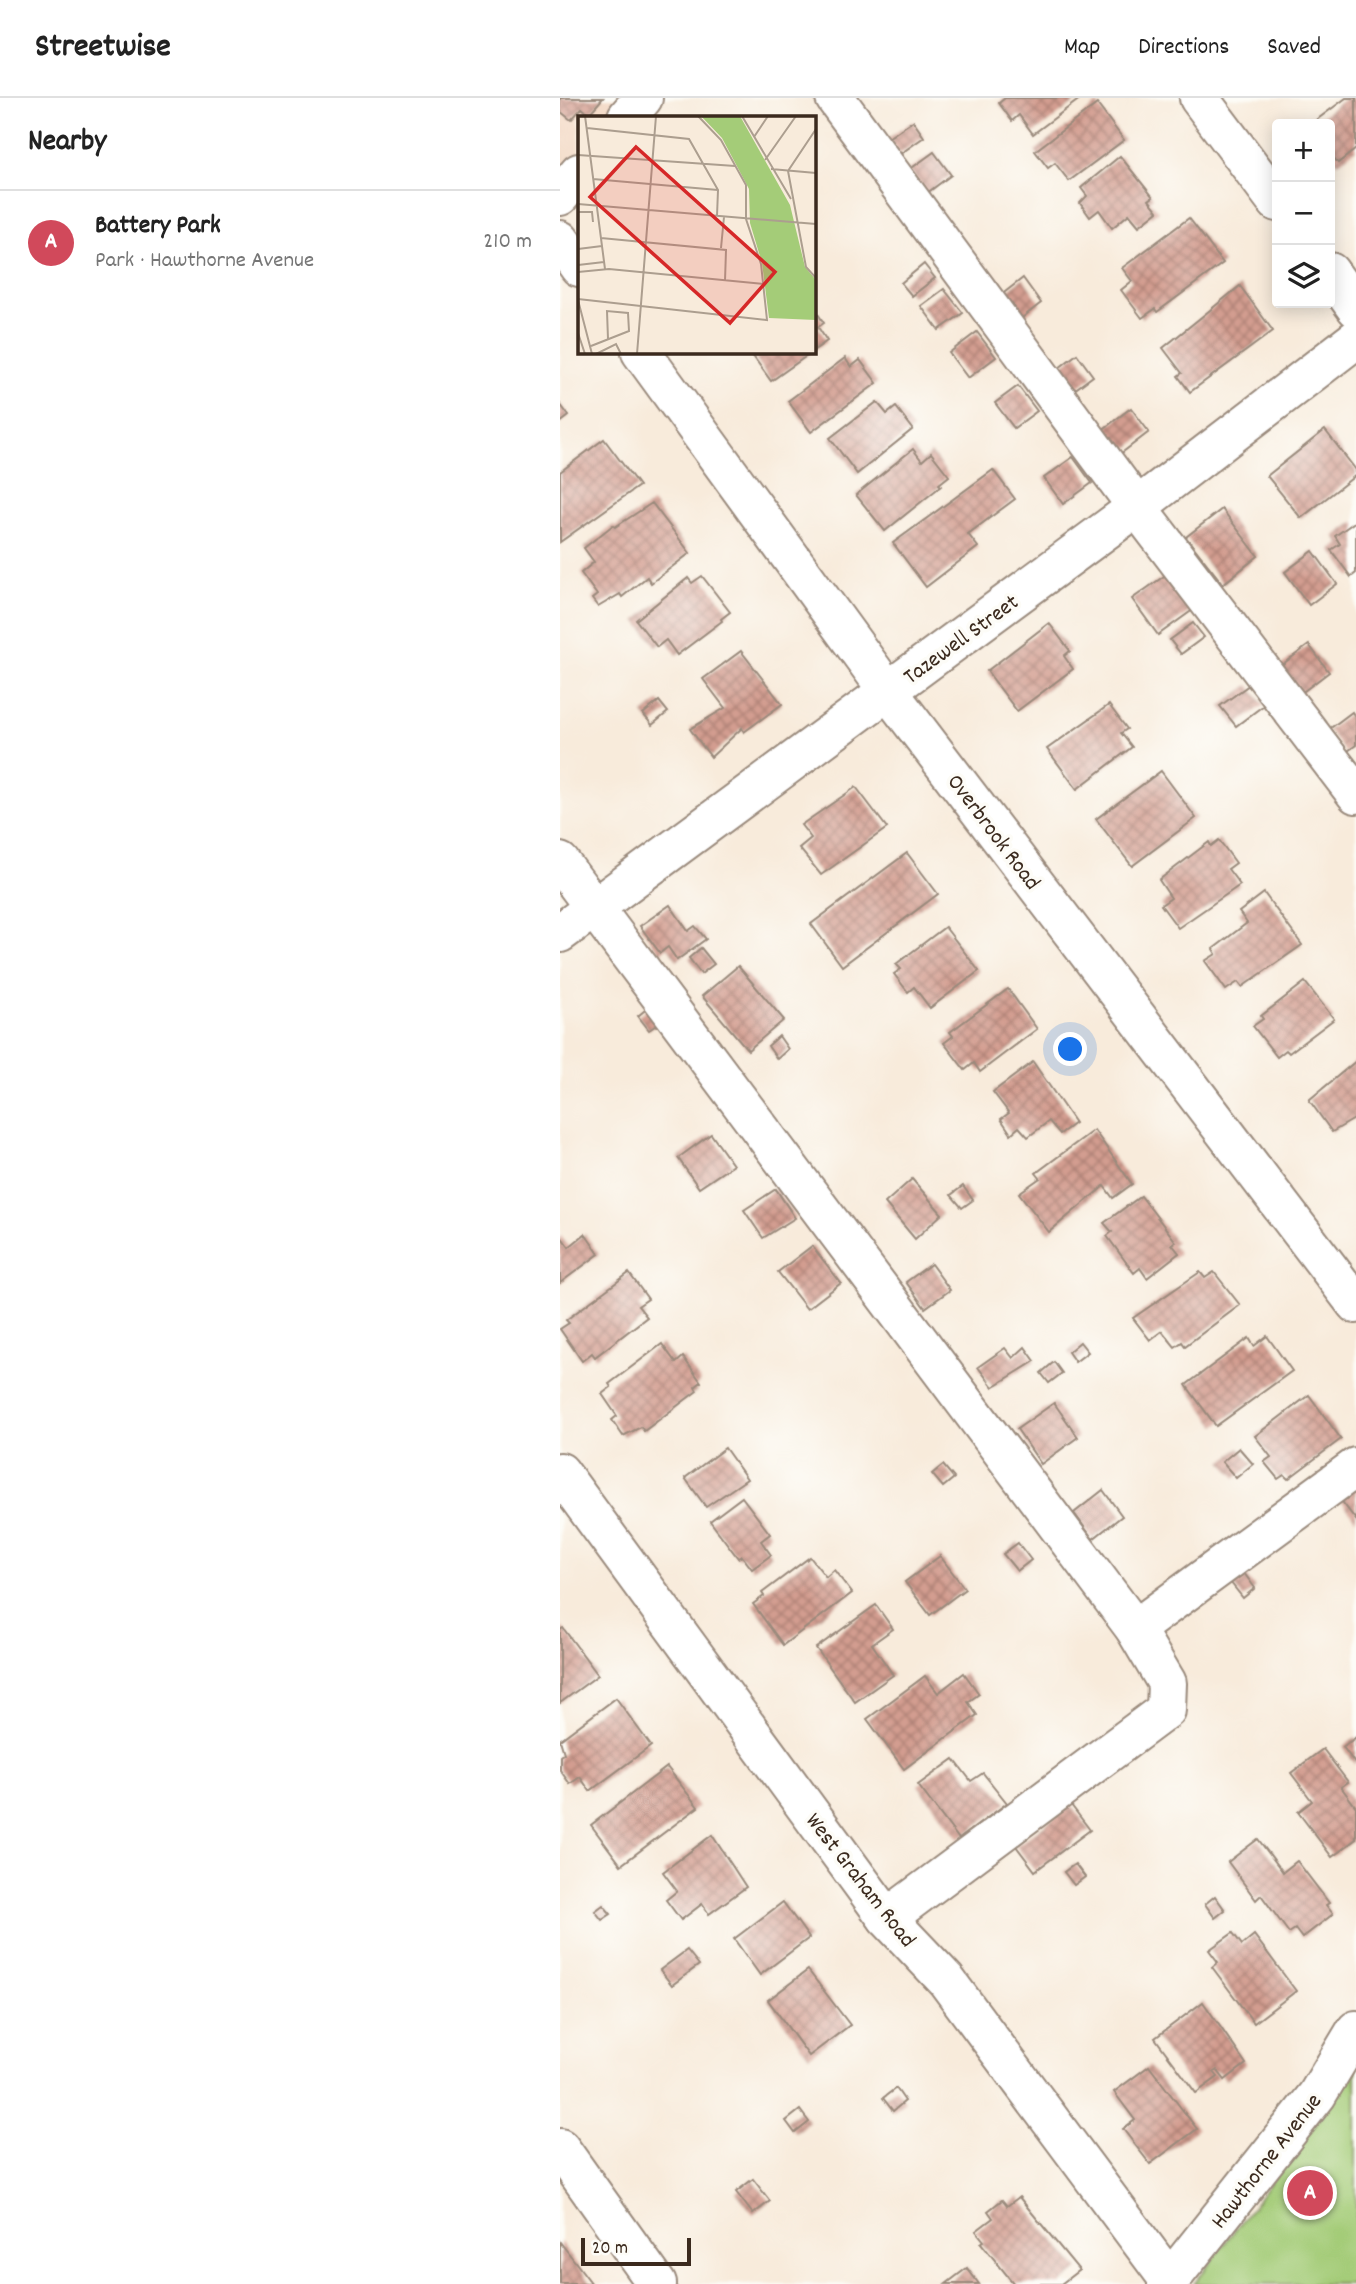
<!DOCTYPE html>
<html lang="en">
<head>
<meta charset="utf-8">
<style>
  body { margin:0; font-family:Dekko,sans-serif; background:#f2f2f2; color:#222 }
  .controls { position:absolute; right:21px; top:21px; display:grid; overflow:hidden; border-radius:7px; box-shadow:0 4px 18px #0003 }
  .controls button { width:63px; height:63px; display:grid; place-items:center; padding:0; border:0; border-bottom:2px solid #e0e0e0; background:#fff; color:#222; font:35px sans-serif }
  .scale { position:absolute; left:21px; bottom:18px; width:110px; box-sizing:border-box; padding-left:7px; border:4px solid #3b2a1e; border-top:0; font-size:19px; line-height:24px; white-space:nowrap; color:#3b2a1e; -webkit-text-stroke:5px #fdfcf7; paint-order:stroke }
  .you { position:absolute; left:511px; top:952px; width:24px; height:24px; margin:-18px; border:5px solid #fff; border-radius:50%; background:#1a73e8; box-shadow:0 0 0 10px #1a73e833 }
  .badge { display:grid; place-items:center; width:46px; height:46px; border-radius:50%; background:#d1495b; color:#fff; font-size:23px; font-weight:700 }
  .pin { position:absolute; translate:-50% -50%; border:4px solid #fff; box-shadow:0 2px 7px #0006 }
  .list { margin:0; padding:0; list-style:none }
  h2 { display:flex; justify-content:space-between; align-items:center; height:91px; margin:0; padding:0 28px; font-size:30px }
  h2 small { font-size:23px; font-weight:400; color:#767676 }
  .list li { display:grid; grid-template-columns:46px 1fr auto; gap:21px; align-items:center; box-sizing:border-box; height:105px; padding:0 28px; border-top:2px solid #e0e0e0 }
  .list b { display:block; font-size:26px; white-space:nowrap }
  .list p { margin:0; font-size:23px; white-space:nowrap; color:#767676 }
  .list em { font-size:23px; font-style:normal; color:#767676 }
  .icon { flex:none; width:38px; height:38px; fill:none; stroke:currentColor; stroke-width:2; stroke-linecap:round; stroke-linejoin:round }
  .map { position:relative; flex:none; width:796px; height:2186px; overflow:hidden }
  header { display:flex; align-items:center; gap:42px; box-sizing:border-box; height:98px; padding:0 35px; background:#fff; border-bottom:2px solid #e0e0e0 }
  header strong { font-size:33px }
  nav { display:flex; gap:38px; margin-inline-start:auto; font-size:24px }
  main { display:flex }
  aside { flex:1; background:#fff }
  .map>svg:first-child { display:block }
  .built { fill:#f2d4be }
  .park { fill:#a4cc78; stroke:#707b4b; stroke-width:2 }
  .building { fill:url(#building-cross-hatch) }
  .lines { fill:none; stroke-linecap:round; stroke-linejoin:round }
  .minor-casing { stroke:#9a8a7c; stroke-width:42 }
  .minor { stroke:#fff; stroke-width:38 }
  .labels { text-anchor:middle; stroke-width:7; stroke-linejoin:round; paint-order:stroke }
  .street-label { font-size:23px; fill:#3b2a1e; stroke:#fdfcf7 }
  .inset-road { fill:none; stroke:#ac9e8f; stroke-width:2 }
  .view { fill:#d62828; fill-opacity:0.15; stroke:#d62828; stroke-width:3.5 }
  .inset-edge { fill:none; stroke:#3b2a1e; stroke-width:3.5 }
</style>
</head>
<body>
<header>
<strong>Streetwise</strong>
<nav><a>Map</a><a>Directions</a><a>Saved</a></nav>
</header>
<main>
<aside>
<h2>Nearby<small></small></h2>
<ul class="list">
<li><span class="badge">A</span><div><b>Battery Park</b><p>Park · Hawthorne Avenue</p></div><em>210 m</em></li>
</ul>
</aside>
<div class="map">
<svg width="796" height="2186" viewBox="0 0 796 2186">
  <defs>
    <pattern id="building-cross-hatch" width="8" height="8" patternUnits="userSpaceOnUse" patternTransform="scale(1.75)"><rect width="8" height="8" fill="#d39d90"/><path d="M0 0l8 8M0 8l8-8" fill="none" stroke="#ac8075"/></pattern>
  </defs>
  <rect width="100%" height="100%" fill="#fdfcf7"/>
  <filter id="ink" filterUnits="userSpaceOnUse"><feTurbulence type="fractalNoise" baseFrequency=".0143" numOctaves="2"/><feDisplacementMap in="SourceGraphic" scale="14" xChannelSelector="R" yChannelSelector="G"/><feConvolveMatrix kernelMatrix="1 2 1 2 8 2 1 2 1" color-interpolation-filters="sRGB"/></filter>
  <filter id="wash" filterUnits="userSpaceOnUse"><feTurbulence type="fractalNoise" baseFrequency=".00686" numOctaves="4" result="noise"/><feDisplacementMap in="SourceGraphic" scale="28" xChannelSelector="R" yChannelSelector="G"/><feGaussianBlur stdDeviation="1.57" result="paint"/><feColorMatrix in="noise" values="0 0 0 0 0 0 0 0 0 0 0 0 0 0 0 0 0 1.4 0 .05"/><feComposite in="paint" operator="in"/></filter>
  <g filter="url(#wash)">
    <rect width="100%" height="100%" fill="#f8ebdb"/>
    <polygon class="built" points="0,0 94,0 77,19 19,19 19,89 0,112"/>
    <polygon class="park" points="796,1962 796,2186 634,2186 772,2003"/>
    <g id="blocks">
      <g class="building">
        <polygon points="0,0 43,0 29,16 22,10 11,22 0,13"/>
        <polygon points="445,0 521,0 473,36 459,17 452,23 439,5"/>
        <polygon points="786,0 796,0 796,51 778,65 770,55 770,26 751,26"/>
        <polygon points="537,6 564,42 509,83 495,65 488,70 475,53"/>
        <polygon points="353,23 364,39 340,56 328,40"/>
        <polygon points="374,54 391,77 367,95 349,72"/>
        <polygon points="560,58 593,99 589,102 598,113 579,128 569,116 552,130 539,112 530,119 520,105 527,98 521,90"/>
        <polygon points="629,120 663,165 597,214 595,211 582,220 561,192 572,183 562,170"/>
        <polygon points="364,166 375,180 352,198 341,185"/>
        <polygon points="463,180 481,205 458,223 440,198"/>
        <polygon points="680,188 713,233 630,294 618,278 622,275 603,250"/>
        <polygon points="384,191 403,215 379,232 361,208"/>
        <polygon points="254,210 264,225 258,229 267,243 254,252"/>
        <polygon points="417,234 436,259 408,280 389,255"/>
        <polygon points="190,254 252,254 211,283"/>
        <polygon points="517,256 533,278 510,295 494,274"/>
        <polygon points="285,260 291,269 300,262 317,285 251,334 228,303"/>
        <polygon points="458,288 477,313 454,330 435,305"/>
        <polygon points="317,304 327,316 336,309 353,331 297,376 270,340"/>
        <polygon points="0,306 9,318 0,325"/>
        <polygon points="571,310 589,334 555,360 537,336"/>
        <polygon points="765,332 796,372 796,377 741,420 707,378"/>
        <polygon points="44,341 79,388 0,444 0,374"/>
        <polygon points="353,351 362,363 371,355 389,378 379,386 381,388 325,433 296,397"/>
        <polygon points="513,359 532,385 503,406 484,380"/>
        <polygon points="433,372 455,401 408,436 418,449 366,489 333,445"/>
        <polygon points="92,405 130,455 91,485 87,479 62,499 60,496 38,509 32,501 37,497 21,475 34,464 24,450 53,427 55,429"/>
        <polygon points="662,411 698,458 663,486 626,439"/>
        <polygon points="796,423 796,475 791,479 771,452 780,446 775,438"/>
        <polygon points="753,453 777,486 749,507 725,474"/>
        <polygon points="607,476 634,511 598,537 572,501"/>
        <polygon points="142,478 170,514 161,521 162,523 117,557 106,542 97,549 76,522 128,480 132,485"/>
        <polygon points="489,525 510,553 504,558 513,571 457,613 427,573"/>
        <polygon points="633,525 644,539 621,556 610,542"/>
        <polygon points="749,547 769,574 736,599 716,571"/>
        <polygon points="181,553 222,606 184,634 182,630 151,659 130,631 165,610 143,581"/>
        <polygon points="689,587 704,607 676,628 660,608"/>
        <polygon points="99,603 108,614 92,627 83,616"/>
        <polygon points="549,607 567,631 561,635 572,649 517,691 487,651"/>
        <polygon points="792,614 796,620 796,647 785,655 768,632"/>
        <polygon points="601,673 636,720 572,768 536,721"/>
        <polygon points="296,689 327,730 261,777 239,750 251,740 241,727"/>
        <polygon points="659,742 676,765 668,771 680,787 618,830 601,807 611,800 599,782 649,744 651,748"/>
        <polygon points="347,755 378,796 282,868 251,826"/>
        <polygon points="704,795 742,847 682,889 678,884 666,892 645,863 656,856 653,851 687,825 679,814"/>
        <polygon points="110,807 128,833 135,828 146,841 117,862 108,849 100,855 80,828"/>
        <polygon points="385,829 419,873 370,910 354,889 348,894 334,876 341,871 336,866"/>
        <polygon points="141,850 154,866 141,876 129,860"/>
        <polygon points="178,868 224,922 188,952 142,898"/>
        <polygon points="745,884 774,921 729,955 726,952 717,959 693,928 703,921 701,918"/>
        <polygon points="448,891 477,931 420,974 414,965 405,972 384,945 393,938 390,934"/>
        <polygon points="90,908 102,923 89,932 78,918"/>
        <polygon points="219,938 228,951 217,961 208,948"/>
        <polygon points="796,963 796,1020 772,1034 749,1002"/>
        <polygon points="473,964 515,1025 500,1036 489,1023 468,1039 459,1029 451,1036 441,1021 449,1015 433,994"/>
        <polygon points="534,1032 572,1086 553,1100 544,1088 489,1134 459,1095 480,1080 476,1075"/>
        <polygon points="151,1036 173,1067 139,1090 118,1060"/>
        <polygon points="352,1081 382,1116 355,1141 325,1105"/>
        <polygon points="403,1088 413,1102 402,1110 391,1097"/>
        <polygon points="216,1091 235,1120 203,1140 184,1112"/>
        <polygon points="581,1098 616,1144 612,1146 619,1155 587,1180 580,1170 574,1175 547,1138 552,1134 544,1125"/>
        <polygon points="25,1136 39,1156 0,1185 0,1137 9,1149"/>
        <polygon points="252,1148 281,1185 247,1211 218,1174"/>
        <polygon points="371,1166 390,1192 365,1210 346,1184"/>
        <polygon points="640,1174 645,1180 654,1174 680,1207 625,1248 622,1244 615,1249 602,1233 590,1242 573,1220"/>
        <polygon points="69,1175 88,1201 78,1208 87,1219 35,1259 32,1255 22,1263 0,1231 9,1225 6,1222"/>
        <polygon points="707,1238 732,1273 656,1328 626,1287 689,1240 694,1248"/>
        <polygon points="520,1244 528,1254 515,1264 508,1254"/>
        <polygon points="102,1246 116,1265 123,1259 141,1284 135,1289 137,1293 84,1333 81,1329 63,1338 52,1322 57,1318 42,1296 51,1289 49,1286"/>
        <polygon points="465,1249 475,1263 433,1289 418,1269 445,1250 453,1260"/>
        <polygon points="494,1264 502,1275 489,1285 481,1275"/>
        <polygon points="749,1297 781,1341 728,1381 724,1377 718,1381 704,1364 711,1359 695,1338"/>
        <polygon points="494,1305 518,1339 481,1366 457,1331"/>
        <polygon points="165,1350 187,1381 146,1409 125,1380"/>
        <polygon points="679,1350 693,1366 676,1380 662,1364"/>
        <polygon points="383,1367 394,1380 383,1389 372,1376"/>
        <polygon points="796,1383 796,1422 777,1397"/>
        <polygon points="543,1392 562,1418 533,1441 514,1415"/>
        <polygon points="182,1399 210,1436 201,1443 211,1457 192,1471 182,1458 178,1460 150,1423"/>
        <polygon points="458,1445 471,1462 457,1473 443,1456"/>
        <polygon points="380,1458 405,1491 370,1517 345,1484"/>
        <polygon points="250,1459 266,1479 274,1472 292,1495 223,1547 193,1506 204,1498 202,1495"/>
        <polygon points="684,1475 695,1490 683,1500 671,1485"/>
        <polygon points="316,1507 333,1531 312,1546 333,1577 295,1604 256,1550"/>
        <polygon points="3,1530 38,1577 0,1605 0,1532"/>
        <polygon points="404,1575 419,1596 408,1604 417,1617 344,1671 307,1621 365,1578 378,1595"/>
        <polygon points="56,1600 91,1648 30,1693 20,1679 10,1686 0,1672 0,1658 4,1655 0,1642"/>
        <polygon points="796,1639 796,1667 783,1649"/>
        <polygon points="763,1651 788,1684 781,1689 796,1709 796,1741 772,1759 738,1714 752,1703 731,1675"/>
        <polygon points="394,1661 411,1683 423,1675 447,1705 399,1741 358,1687"/>
        <polygon points="107,1669 138,1709 61,1767 31,1727"/>
        <polygon points="511,1707 530,1732 475,1773 456,1748"/>
        <polygon points="152,1737 186,1789 149,1816 142,1806 121,1822 106,1802 117,1793 103,1774"/>
        <polygon points="698,1741 723,1774 737,1763 769,1805 766,1807 773,1816 742,1840 735,1831 729,1835 701,1797 696,1802 668,1764"/>
        <polygon points="515,1766 525,1779 514,1787 504,1774"/>
        <polygon points="655,1798 665,1812 655,1820 645,1806"/>
        <polygon points="223,1804 249,1840 200,1877 174,1841"/>
        <polygon points="43,1807 51,1816 42,1822 35,1813"/>
        <polygon points="673,1835 682,1847 694,1837 736,1893 694,1925 652,1869 658,1864 649,1852"/>
        <polygon points="127,1852 139,1867 112,1887 100,1872"/>
        <polygon points="248,1872 290,1927 249,1958 208,1902"/>
        <polygon points="643,1904 686,1966 665,1982 657,1972 654,1974 658,1979 636,1995 595,1940"/>
        <polygon points="589,1968 637,2031 590,2066 563,2031 575,2022 554,1994"/>
        <polygon points="336,1990 345,2003 333,2013 323,2000"/>
        <polygon points="240,2012 249,2024 235,2035 226,2023"/>
        <polygon points="193,2081 210,2103 193,2116 176,2094"/>
        <polygon points="459,2099 519,2172 501,2186 454,2186 421,2145 424,2143 416,2133 433,2120 428,2113 442,2102 447,2108"/>
        <polygon points="0,2144 32,2186 0,2186"/>
        <polygon points="407,2170 419,2186 386,2186"/>
      </g>
    </g>
  </g>
  <g filter="url(#ink)">
    <use href="#blocks" fill-opacity="0" stroke="#9a8a7c" stroke-width="2"/>
    <g class="lines">
      <g class="minor-casing">
        <g id="minor">
          <polyline points="275,0 577,409 796,696"/>
          <polyline points="639,0 717,104"/>
          <polyline points="67,19 83,0"/>
          <polyline points="0,98 19,75"/>
          <polyline points="0,142 19,169"/>
          <polyline points="770,174 796,210"/>
          <polyline points="81,254 328,593 796,1206"/>
          <polyline points="0,764 575,1531 607,1585 606,1612 327,1820"/>
          <polyline points="0,835 577,409 796,241"/>
          <polyline points="0,1374 327,1820 386,1882 610,2183"/>
          <polyline points="575,1531 796,1369"/>
          <polyline points="0,2050 97,2186"/>
          <polyline points="607,2186 757,1997 796,1932"/>
        </g>
      </g>
      <use href="#minor" class="minor"/>
    </g>
  </g>
  <g class="labels">
    <g class="street-label">
      <text transform="translate(400 540) rotate(-36)" y="8">Tazewell Street</text>
      <text transform="translate(435 733) rotate(53)" y="8">Overbrook Road</text>
      <text transform="translate(302 1781) rotate(52)" y="8">West Graham Road</text>
      <text transform="translate(705 2062) rotate(-52)" y="8">Hawthorne Avenue</text>
    </g>
  </g>
  <g transform="translate(18 18)">
    <rect width="238" height="238" fill="#f8ebdb"/>
    <path d="M 123,0 L 162,0 L 212,89 L 227,151 L 238,164 L 238,204 L 191,202 L 184,147 L 172,107 L 171,73 L 144,22 Z" fill="#a4cc78"/>
    <path class="inset-road" d="M 7,0 L 27,153M 164,0 L 213,83M 9,12 L 111,23 L 140,74 L 139,100M 238,13 L 210,55 L 228,151 L 238,162M 176,21 L 190,0M 0,39 L 157,50M 187,44 L 218,0M 193,53 L 238,57M 15,63 L 140,74M 0,88 L 238,108M 0,96 L 14,96 L 15,106M 23,122 L 148,134 L 147,165M 143,132 L 146,101M 0,133 L 24,130M 0,149 L 26,146M 0,156 L 31,153 L 186,168M 0,183 L 189,204 L 183,148 L 168,103 L 168,69 L 143,24 L 120,0M 0,184 L 14,238M 0,217 L 7,238M 13,230 L 51,215 L 50,197 L 29,195 L 30,223M 18,238 L 38,228 L 43,238M 59,238 L 78,0"/>
    <path class="view" d="M 58,31 L 197,156 L 152,207 L 12,81 Z"/>
    <rect width="238" height="238" class="inset-edge"/>
  </g>
</svg>
<div class="controls">
<button>+</button>
<button>−</button>
<button><svg class="icon" aria-label="layers" viewBox="0 0 24 24"><path d="M12 4l9 5-9 5-9-5zM3 14l9 5 9-5"/></svg></button>
</div>
<div class="scale">20 m</div>
<div class="you"></div>
<div class="pin badge" style="left:750px;top:2095px">A</div>
</div>
</main>
</body>
</html>
